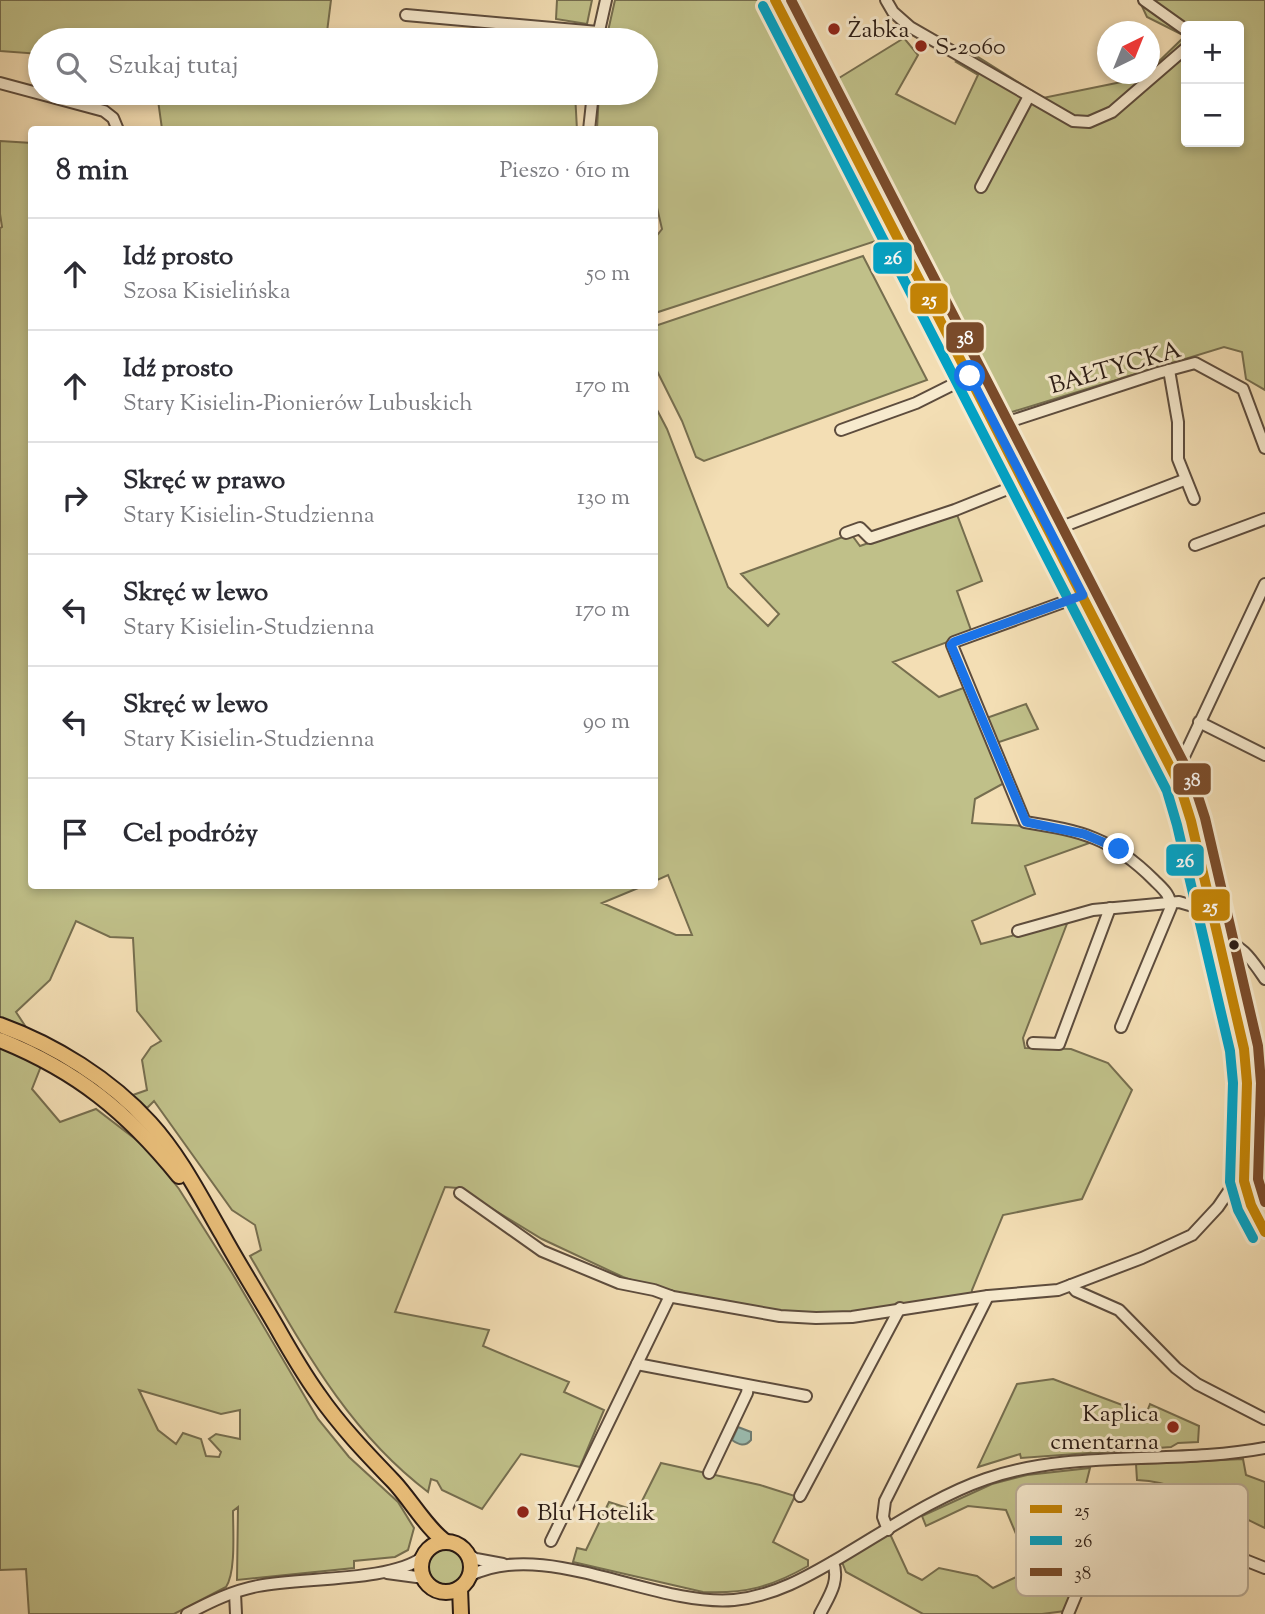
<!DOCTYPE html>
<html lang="pl">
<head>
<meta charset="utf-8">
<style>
  body { margin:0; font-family:"Sorts Mill Goudy",serif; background:#f2f2f3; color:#2b2b33 }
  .controls { position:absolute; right:21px; top:21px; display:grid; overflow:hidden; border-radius:7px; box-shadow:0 4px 10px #0003 }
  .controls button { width:63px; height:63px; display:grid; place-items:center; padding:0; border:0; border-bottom:2px solid #e1e1e2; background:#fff; color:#2b2b33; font:35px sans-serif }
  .compass { position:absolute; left:1097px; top:21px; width:63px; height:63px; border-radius:50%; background:#fff; box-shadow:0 4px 10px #0003; rotate:43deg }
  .stop { position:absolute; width:21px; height:21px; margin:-16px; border:5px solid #1a73e8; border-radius:50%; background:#fff }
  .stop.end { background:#1a73e8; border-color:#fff; box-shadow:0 2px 7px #0008 }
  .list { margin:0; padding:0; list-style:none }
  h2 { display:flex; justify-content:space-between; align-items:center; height:91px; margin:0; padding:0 28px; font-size:30px }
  h2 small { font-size:23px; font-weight:400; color:#7c7c81 }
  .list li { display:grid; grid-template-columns:46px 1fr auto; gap:21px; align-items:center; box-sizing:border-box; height:112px; padding:0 28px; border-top:2px solid #e1e1e2 }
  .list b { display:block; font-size:26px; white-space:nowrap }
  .list p { margin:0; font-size:23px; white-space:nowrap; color:#7c7c81 }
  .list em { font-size:23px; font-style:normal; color:#7c7c81 }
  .icon { flex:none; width:38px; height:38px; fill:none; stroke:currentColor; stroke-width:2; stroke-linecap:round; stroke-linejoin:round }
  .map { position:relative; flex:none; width:1265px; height:1614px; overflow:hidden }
  .search { position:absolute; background:#fff; box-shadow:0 4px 10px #0003; left:28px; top:28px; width:630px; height:77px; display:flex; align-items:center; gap:18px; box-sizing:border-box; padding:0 24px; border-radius:38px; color:#7c7c81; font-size:26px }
  .panel { position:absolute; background:#fff; box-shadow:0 4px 10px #0003; left:28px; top:126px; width:630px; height:763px; border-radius:7px }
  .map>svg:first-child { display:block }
  .green { fill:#c0c089; stroke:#766e4f; stroke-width:2; fill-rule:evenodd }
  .water { fill:#9bbcb0; stroke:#6e7c72; stroke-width:2 }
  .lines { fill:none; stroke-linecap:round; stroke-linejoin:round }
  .minor-casing { stroke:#5d4c3d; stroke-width:14 }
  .major-casing { stroke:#2b1c15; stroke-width:18 }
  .minor { stroke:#f7eace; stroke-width:10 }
  .major { stroke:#eabf7a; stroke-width:14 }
  .bus-1-casing { stroke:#f7eace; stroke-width:16 }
  .bus-2-casing { stroke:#f7eace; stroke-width:16 }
  .bus-3-casing { stroke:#f7eace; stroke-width:16 }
  .bus-1 { stroke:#c48405; stroke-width:10 }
  .bus-2 { stroke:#02a2c5; stroke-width:10 }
  .bus-3 { stroke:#7a4b2a; stroke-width:10 }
  .route { stroke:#1a73e8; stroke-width:9 }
  .poi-dot { fill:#8f2418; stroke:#f7eace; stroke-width:2.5 }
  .bus-dot { fill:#2b1c15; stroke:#f7eace; stroke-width:2.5 }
  .labels { text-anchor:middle; stroke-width:6; stroke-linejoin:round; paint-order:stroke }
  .poi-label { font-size:24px; fill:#2b1c15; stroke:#f7eace; text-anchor:start }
  .street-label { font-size:24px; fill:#2b1c15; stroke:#f7eace }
  .key { fill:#f7eace; stroke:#baac96; stroke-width:2 }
  .key-label { font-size:19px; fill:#2b1c15 }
  .line-badge { stroke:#f7eace; stroke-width:2.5 }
  .badge-label { font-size:19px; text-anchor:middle; font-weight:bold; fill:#fff }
</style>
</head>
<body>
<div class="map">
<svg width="1265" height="1614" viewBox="0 0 1265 1614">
  <rect width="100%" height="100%" fill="#f3deb4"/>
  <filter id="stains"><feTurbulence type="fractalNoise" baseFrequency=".00286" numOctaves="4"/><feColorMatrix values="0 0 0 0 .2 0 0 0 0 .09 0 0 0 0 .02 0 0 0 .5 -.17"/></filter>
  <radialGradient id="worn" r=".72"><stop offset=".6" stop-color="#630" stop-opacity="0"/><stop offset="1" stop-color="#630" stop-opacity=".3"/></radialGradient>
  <g class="green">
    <polygon points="0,0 331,0 326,40 40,40 40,54 0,51"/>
    <polygon points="557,0 592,0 587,24 556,19"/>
    <polygon points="615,0 758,0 882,239 655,313 655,238 662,229 655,199 654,130 597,129 599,93 646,93 646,40 606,40"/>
    <path d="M 1139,0 L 1265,0 L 1265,390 L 1246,379 L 1242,352 L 1224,347 L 1012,412 L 1002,409 L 989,382 L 982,383 L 826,86 L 904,38 L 918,55 L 896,94 L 955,124 L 978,75 L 956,62 L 970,52 L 1043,98 L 1141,78 L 1145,74 L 1150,74 L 1150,70 L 1185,36 L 1147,17 ZM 1186,26 L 1239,26 L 1239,142 L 1186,142 Z"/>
    <polygon points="157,93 575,93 577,130 162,129"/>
    <path d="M 0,141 L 32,143 L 32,886 L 643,886 L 602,903 L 676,935 L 692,935 L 668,875 L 655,881 L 655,406 L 667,429 L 728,587 L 768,626 L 779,614 L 741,574 L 851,534 L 860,546 L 956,512 L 982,581 L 957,591 L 972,633 L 893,662 L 939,697 L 966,687 L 981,720 L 1026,704 L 1038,729 L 990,745 L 1006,782 L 975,799 L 972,823 L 1026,826 L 1095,841 L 1025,866 L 1035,894 L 972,921 L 981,944 L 1068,921 L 1023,1038 L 1025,1048 L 1071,1049 L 1108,1063 L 1132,1090 L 1082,1199 L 1003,1215 L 972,1290 L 971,1298 L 822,1320 L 670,1294 L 623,1277 L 542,1239 L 458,1188 L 445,1187 L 395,1312 L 489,1330 L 483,1346 L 569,1382 L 564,1392 L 604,1410 L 580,1467 L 521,1454 L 482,1509 L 442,1490 L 437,1481 L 431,1479 L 428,1492 C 346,1430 301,1343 250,1256 L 261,1250 L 255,1225 L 232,1210 L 154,1101 L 147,1108 L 133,1095 L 147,1090 L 142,1060 L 151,1047 L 161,1041 L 137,1011 L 133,938 L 110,937 L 76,921 L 50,980 L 16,1012 L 45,1056 L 32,1089 L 60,1122 L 96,1109 L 147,1148 L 179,1189 L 232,1273 L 318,1419 L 349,1457 L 398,1502 L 414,1528 L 408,1550 L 395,1557 L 354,1561 L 354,1568 L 237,1580 L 238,1507 L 233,1511 C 233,1531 236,1572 226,1587 L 174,1614 L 29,1614 L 26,1569 L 0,1570 L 0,228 L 2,227 L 0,214 ZM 139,1390 L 221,1414 L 240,1410 L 240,1439 L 216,1434 L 209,1439 L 221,1452 L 219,1457 L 206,1456 L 201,1439 L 183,1433 L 176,1444 L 158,1430 Z"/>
    <polygon points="863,256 927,380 704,461 696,457 682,421 655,367 655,326"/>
    <polygon points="1053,1379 1146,1414 1150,1404 1199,1426 1198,1442 1178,1443 1171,1447 1021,1458 1020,1454 978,1467 1017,1384"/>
    <path d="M 1243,1459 L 1246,1475 L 1265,1482 L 1265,1528 C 1223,1509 1184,1482 1137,1480 L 1136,1464 Z"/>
    <path d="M 661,1463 L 760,1485 L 795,1496 L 773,1542 L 808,1560 L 808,1566 C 771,1587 745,1594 703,1592 L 573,1562 L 577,1548 L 586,1550 L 609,1502 L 637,1511 Z"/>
    <polygon points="1090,1468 1086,1484 1035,1497 1030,1515 1062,1529 1072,1541 1069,1574 1076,1582 1065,1611 1042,1614 923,1614 846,1572 842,1562 890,1534 908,1573 922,1580 939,1568 977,1576 993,1588 1033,1569 1040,1542 1016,1534 1006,1510 968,1506 926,1526 922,1516 992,1484 1027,1475"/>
    <circle cx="446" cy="1566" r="20"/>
  </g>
  <path class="water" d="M 738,1427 L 751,1432 L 751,1440 C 745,1447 739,1445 732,1440 Z"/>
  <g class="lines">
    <g class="minor-casing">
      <g id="minor">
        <polyline points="775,0 1180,786 1191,821 1244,1049 1247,1083 1244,1181 1251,1205 1265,1232"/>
        <polyline points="886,0 893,12 910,27 1073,121 1089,122 1112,112 1186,48"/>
        <polyline points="1144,0 1186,30"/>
        <polyline points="406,15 598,32"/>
        <polyline points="597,40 606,0"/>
        <polyline points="0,83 104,111 113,118 118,130"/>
        <polyline points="589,130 593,93"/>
        <polyline points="981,187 1029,96"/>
        <polyline points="1169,370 1178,422 1178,459 1194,499"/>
        <polyline points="996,426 1158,373 1195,363 1243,389 1265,448"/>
        <polyline points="841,430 916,403 970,376"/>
        <polyline points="1051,531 1184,480"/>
        <polyline points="846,533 860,528 870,538 955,510 1025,482"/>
        <polyline points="1195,545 1265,519"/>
        <path d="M 1083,595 L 954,642 L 952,645 L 1025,822 C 1082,831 1112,838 1154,880 C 1163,889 1170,894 1171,907 L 1121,1027"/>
        <polyline points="1199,722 1265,755"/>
        <polyline points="1173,769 1180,765 1265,584"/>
        <polyline points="1018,931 1093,910 1179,902 1203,909 1212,908"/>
        <path d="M 1219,941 C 1240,940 1254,963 1265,979"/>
        <polyline points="1033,1043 1059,1044 1110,908"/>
        <polyline points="1247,1102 1265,1105"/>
        <polyline points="460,1193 542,1251 619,1283 654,1290 673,1297 780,1316 816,1318 852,1317 988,1296 1058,1290 1142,1258 1192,1235 1218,1207 1235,1182 1244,1181"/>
        <polyline points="1071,1285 1076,1291 1119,1310 1176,1368 1197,1384 1265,1419"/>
        <polyline points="637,1364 806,1396"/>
        <polyline points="709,1473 747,1393 748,1386"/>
        <polyline points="800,1496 900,1308"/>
        <polyline points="888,1530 883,1517 885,1501 988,1296"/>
        <polyline points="551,1541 670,1296"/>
        <polyline points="467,1554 476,1559 503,1564"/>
        <polyline points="387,1573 424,1578"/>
        <path d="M 469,1576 C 544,1537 653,1607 734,1600 C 774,1596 807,1577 841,1557 C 887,1530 936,1496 986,1479 C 1071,1449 1176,1465 1265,1448"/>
        <polyline points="235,1593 236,1614"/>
        <path d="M 187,1614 C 210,1602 232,1591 258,1586 C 300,1577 391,1582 423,1557"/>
        <path d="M 820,1614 C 829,1596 840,1582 833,1562"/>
        <polyline points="1068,1614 1093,1554 1102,1551 1183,1583 1190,1581 1202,1548 1207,1545 1265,1568"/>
      </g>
    </g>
    <g class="major-casing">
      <g id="major">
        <path d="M 0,1025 C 55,1045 110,1079 150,1123 C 180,1156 200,1196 222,1234 C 239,1265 258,1295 276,1326 C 289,1349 302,1372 318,1394 C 340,1426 367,1454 394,1482 C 410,1499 428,1530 446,1542"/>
        <path d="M 0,1040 C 77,1071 127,1112 179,1176"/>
        <circle cx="446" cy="1567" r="25"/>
        <polyline points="460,1588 461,1614"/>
      </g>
    </g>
    <use href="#minor" class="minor"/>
    <use href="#major" class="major"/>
    <g class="bus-1-casing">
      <polyline id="bus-1" points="775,0 1180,786 1191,821 1244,1049 1247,1083 1244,1181 1251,1205 1265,1232"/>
    </g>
    <g class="bus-2-casing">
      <polyline id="bus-2" points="763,6 1167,791 1177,825 1230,1051 1233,1083 1230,1182 1238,1210 1253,1238"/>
    </g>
    <g class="bus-3-casing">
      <polyline id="bus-3" points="791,0 1193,781 1205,818 1258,1046 1261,1083 1258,1179 1265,1202"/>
    </g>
    <use href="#bus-1" class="bus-1"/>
    <use href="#bus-2" class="bus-2"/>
    <use href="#bus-3" class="bus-3"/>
  </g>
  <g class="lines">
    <polyline class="route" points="970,376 1083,595 954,642 951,645 1026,822 1084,834 1119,849"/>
  </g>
  <g class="poi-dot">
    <circle cx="834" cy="29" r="7"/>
    <circle cx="921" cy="46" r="7"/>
    <circle cx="1173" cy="1427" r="7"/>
    <circle cx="523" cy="1512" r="7"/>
  </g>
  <circle class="bus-dot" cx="1234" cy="945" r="6"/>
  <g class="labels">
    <g class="poi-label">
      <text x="848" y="37">Żabka</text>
      <text x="935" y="54">S-2060</text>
      <text x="1159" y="1421" text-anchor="end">Kaplica<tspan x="1159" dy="28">cmentarna</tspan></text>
      <text x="537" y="1520">Blu Hotelik</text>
    </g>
    <g class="street-label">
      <text transform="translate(1115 367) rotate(-16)" y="8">BAŁTYCKA</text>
    </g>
  </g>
  <rect x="1016" y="1484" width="232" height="112" rx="10" class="key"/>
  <rect x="1030" y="1505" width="32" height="8" fill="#c48405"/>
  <rect x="1030" y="1536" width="32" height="9" fill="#02a2c5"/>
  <rect x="1030" y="1568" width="32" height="8" fill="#7a4b2a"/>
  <g class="key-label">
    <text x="1074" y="1516">25</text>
    <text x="1074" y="1547">26</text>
    <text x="1074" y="1579">38</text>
  </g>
  <g class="line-badge">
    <rect x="872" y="241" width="41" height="34" rx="7" fill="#02a2c5"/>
    <rect x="909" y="282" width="40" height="33" rx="7" fill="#c48405"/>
    <rect x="945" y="321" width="40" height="33" rx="7" fill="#7a4b2a"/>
    <rect x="1172" y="762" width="40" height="34" rx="7" fill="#7a4b2a"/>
    <rect x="1165" y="843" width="40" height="34" rx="7" fill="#02a2c5"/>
    <rect x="1190" y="888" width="41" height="34" rx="7" fill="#c48405"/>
  </g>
  <g class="badge-label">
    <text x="893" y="264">26</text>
    <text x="929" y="305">25</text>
    <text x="965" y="344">38</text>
    <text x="1192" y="786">38</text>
    <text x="1185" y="867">26</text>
    <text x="1210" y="912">25</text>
  </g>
  <rect width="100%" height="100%" filter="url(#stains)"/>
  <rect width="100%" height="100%" fill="url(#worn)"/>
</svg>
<div class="controls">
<button>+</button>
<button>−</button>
</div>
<svg class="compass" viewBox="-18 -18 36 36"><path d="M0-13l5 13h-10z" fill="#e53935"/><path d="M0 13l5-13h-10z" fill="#7c7c81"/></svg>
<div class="stop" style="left:970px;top:376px"></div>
<div class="stop end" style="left:1119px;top:849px"></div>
<div class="search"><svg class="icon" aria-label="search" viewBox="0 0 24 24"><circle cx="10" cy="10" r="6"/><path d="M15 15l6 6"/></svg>Szukaj tutaj</div>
<section class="panel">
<h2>8 min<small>Pieszo · 610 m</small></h2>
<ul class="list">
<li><svg class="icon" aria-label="ahead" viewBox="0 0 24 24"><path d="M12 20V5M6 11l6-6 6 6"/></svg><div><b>Idź prosto</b><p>Szosa Kisielińska</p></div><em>50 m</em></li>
<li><svg class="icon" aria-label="ahead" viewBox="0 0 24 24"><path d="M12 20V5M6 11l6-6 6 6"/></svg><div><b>Idź prosto</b><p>Stary Kisielin-Pionierów Lubuskich</p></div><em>170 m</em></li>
<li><svg class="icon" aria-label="right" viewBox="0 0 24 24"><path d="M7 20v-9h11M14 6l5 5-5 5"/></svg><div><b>Skręć w prawo</b><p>Stary Kisielin-Studzienna</p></div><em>130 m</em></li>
<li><svg class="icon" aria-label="left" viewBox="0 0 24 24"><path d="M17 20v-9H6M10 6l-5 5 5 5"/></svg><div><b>Skręć w lewo</b><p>Stary Kisielin-Studzienna</p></div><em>170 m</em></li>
<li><svg class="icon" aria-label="left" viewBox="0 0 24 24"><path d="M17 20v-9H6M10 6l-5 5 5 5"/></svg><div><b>Skręć w lewo</b><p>Stary Kisielin-Studzienna</p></div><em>90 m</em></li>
<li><svg class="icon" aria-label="arrive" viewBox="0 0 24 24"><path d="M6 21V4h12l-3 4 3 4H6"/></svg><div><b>Cel podróży</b></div></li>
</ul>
</section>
</div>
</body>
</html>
